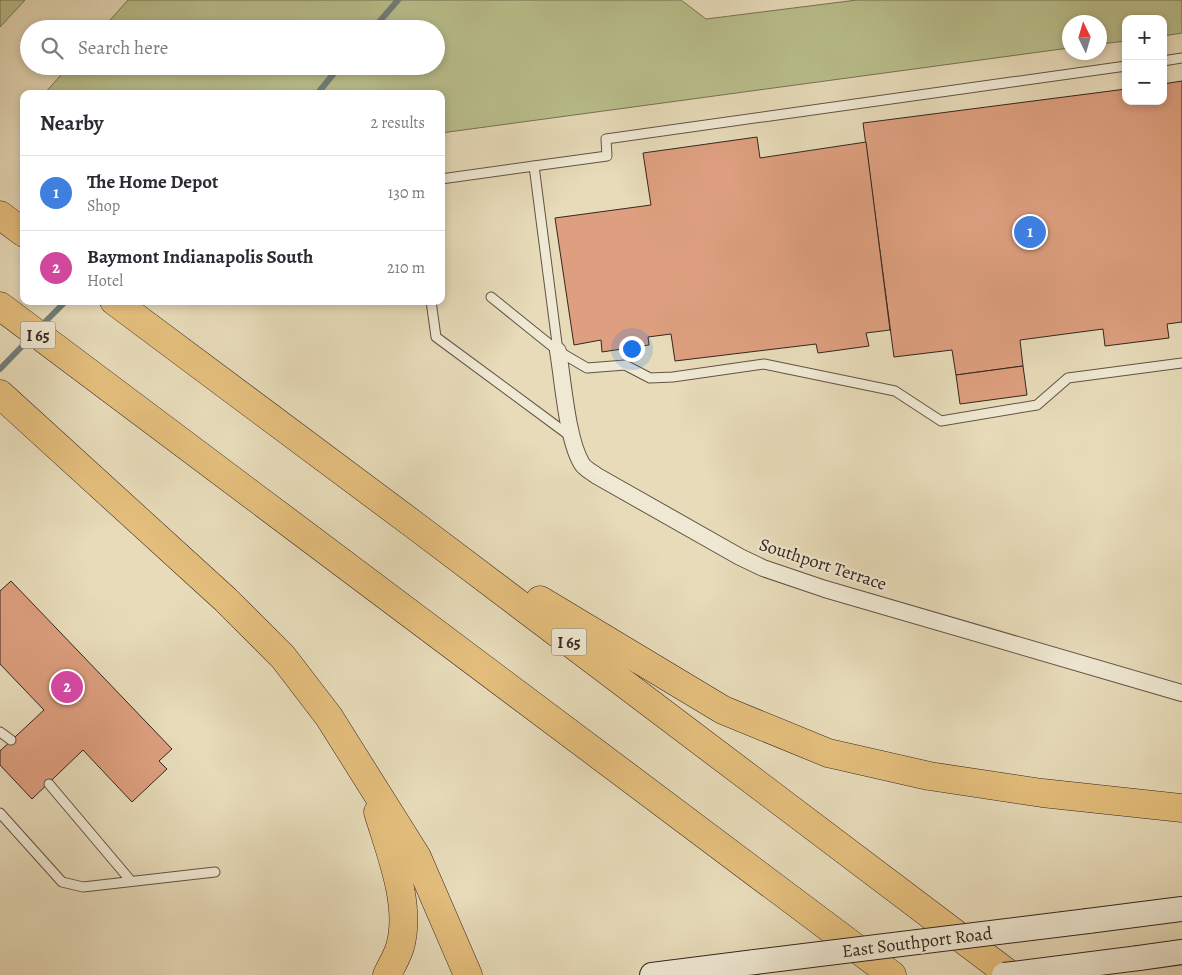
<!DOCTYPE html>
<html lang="en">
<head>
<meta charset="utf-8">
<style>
  body { margin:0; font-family:Alegreya,serif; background:#f2f2f3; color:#2b2b33 }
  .controls { position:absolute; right:15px; top:15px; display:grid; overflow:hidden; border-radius:10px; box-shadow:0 2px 8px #0003 }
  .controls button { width:45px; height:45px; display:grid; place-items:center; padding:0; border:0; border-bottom:1px solid #e1e1e2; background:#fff; color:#2b2b33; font:25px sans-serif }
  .compass { position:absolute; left:1062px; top:15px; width:45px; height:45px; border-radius:50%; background:#fff; box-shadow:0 2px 8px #0003; rotate:355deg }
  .you { position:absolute; left:631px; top:348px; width:18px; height:18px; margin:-12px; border:4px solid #fff; border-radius:50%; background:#1a73e8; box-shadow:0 0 0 8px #1a73e833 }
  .badge { display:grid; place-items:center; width:32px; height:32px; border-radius:50%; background:#8f2418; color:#fff; font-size:16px; font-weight:700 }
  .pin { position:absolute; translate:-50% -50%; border:2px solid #fff; box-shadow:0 1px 5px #0006 }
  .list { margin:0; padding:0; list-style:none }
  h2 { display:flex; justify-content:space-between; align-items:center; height:65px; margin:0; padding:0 20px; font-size:21px }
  h2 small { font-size:16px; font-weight:400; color:#7c7c81 }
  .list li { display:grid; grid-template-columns:32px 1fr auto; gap:15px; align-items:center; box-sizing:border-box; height:75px; padding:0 20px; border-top:1px solid #e1e1e2 }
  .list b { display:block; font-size:19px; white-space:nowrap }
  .list p { margin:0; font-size:16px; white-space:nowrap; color:#7c7c81 }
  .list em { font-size:16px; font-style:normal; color:#7c7c81 }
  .icon { flex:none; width:28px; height:28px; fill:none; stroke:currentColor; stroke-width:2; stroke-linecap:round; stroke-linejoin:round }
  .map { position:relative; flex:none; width:1182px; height:975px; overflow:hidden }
  .search { position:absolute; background:#fff; box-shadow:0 2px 8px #0003; left:20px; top:20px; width:425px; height:55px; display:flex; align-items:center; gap:12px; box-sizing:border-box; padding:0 18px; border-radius:28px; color:#7c7c81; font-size:19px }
  .panel { position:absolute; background:#fff; box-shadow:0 2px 8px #0003; left:20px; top:90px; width:425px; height:215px; border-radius:10px }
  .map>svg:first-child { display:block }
  .green { fill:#b9bf8c; stroke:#777255 }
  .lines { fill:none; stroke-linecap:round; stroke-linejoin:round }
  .stream { stroke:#707f78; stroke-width:6 }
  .building { fill:#dd9f7f; stroke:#35261e }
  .lane-casing { stroke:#625345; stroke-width:11 }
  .street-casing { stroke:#625345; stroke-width:18 }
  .secondary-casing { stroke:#35261e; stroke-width:26 }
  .highway-casing { stroke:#35261e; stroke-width:29 }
  .lane { stroke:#efe8d2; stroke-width:9 }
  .street { stroke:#efe8d2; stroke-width:16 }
  .secondary { stroke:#efe8d2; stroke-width:24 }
  .highway { stroke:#e4be7c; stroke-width:28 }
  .secondary-bridge-casing { stroke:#35261e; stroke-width:26; stroke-linecap:butt }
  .secondary-bridge { stroke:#efe8d2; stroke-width:24 }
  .labels { text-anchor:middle; stroke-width:4; stroke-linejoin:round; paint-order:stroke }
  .shield { fill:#efe8d2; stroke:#6d6054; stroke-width:1 }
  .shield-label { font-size:16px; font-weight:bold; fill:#35261e }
  .street-label { font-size:18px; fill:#35261e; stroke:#efe8d2 }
</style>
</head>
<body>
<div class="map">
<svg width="1182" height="975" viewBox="0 0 1182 975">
  <rect width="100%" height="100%" fill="#e7dbb9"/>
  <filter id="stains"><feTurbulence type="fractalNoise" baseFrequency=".004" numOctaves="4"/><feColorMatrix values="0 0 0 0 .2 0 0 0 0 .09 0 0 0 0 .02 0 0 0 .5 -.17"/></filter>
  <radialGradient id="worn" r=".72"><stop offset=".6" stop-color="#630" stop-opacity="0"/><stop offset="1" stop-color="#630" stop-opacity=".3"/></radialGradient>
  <g class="green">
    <polygon points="0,0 25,0 0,27"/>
    <polygon points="128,0 681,0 706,19 857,0 1182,0 1182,33 1163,36 1163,19 1126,19 1126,41 1100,44 1100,22 1070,22 1069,48 441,133 441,94 44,94 69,66 436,66 436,29 102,29"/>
  </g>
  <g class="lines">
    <g class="stream">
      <polyline points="373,29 398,0"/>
      <polyline points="317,94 340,66"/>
      <polyline points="40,327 66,301"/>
      <polyline points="0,369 32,336"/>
    </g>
  </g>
  <g class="building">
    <polygon points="1182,81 1182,322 1167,324 1169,338 1105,346 1103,329 1020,340 1023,366 956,375 952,350 894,357 863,123 1126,89 1126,101 1163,101 1163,84"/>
    <polygon points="757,137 760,158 866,142 890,330 866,333 869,346 818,353 816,344 675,361 671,334 648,337 649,345 602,352 601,340 574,345 555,218 651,205 643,153"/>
    <polygon points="1023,366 1027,395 960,404 956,375"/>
    <polygon points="11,581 172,749 159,761 167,769 132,802 83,750 32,799 0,765 0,751 44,710 0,664 0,591"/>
  </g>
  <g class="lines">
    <g class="lane-casing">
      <g id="lane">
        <polyline points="1163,61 1182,58"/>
        <polyline points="534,166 607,156 606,139 1126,66"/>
        <polyline points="441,179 534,166 558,351"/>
        <polyline points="491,297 558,351 587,368 625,365 650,378 673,377 764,364 895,391 941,421 1037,405 1068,378 1182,363"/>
        <polyline points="431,301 436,337 570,436"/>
        <polyline points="0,732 11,740"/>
        <polyline points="49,784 131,881"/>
        <polyline points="0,813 62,882 83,887 215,872"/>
      </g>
    </g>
    <g class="street-casing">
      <path id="street" d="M 558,351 C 563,380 567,440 582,464 C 585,469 592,472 597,476 L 740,557 L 763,568 L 825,589 L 1182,693"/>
    </g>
    <g class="secondary-casing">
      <g id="secondary">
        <polyline points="1088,921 1182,909"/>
        <polyline points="1139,958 1182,952"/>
        <polyline points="652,975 755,962"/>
      </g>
    </g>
    <g class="highway-casing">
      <g id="highway">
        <polyline points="0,215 24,233"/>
        <polyline points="114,301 417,527 1010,975"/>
        <polyline points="0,306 892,975"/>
        <polyline points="0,394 226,600 283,657 329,717 417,857 468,975"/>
        <polyline points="540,600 723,710 828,753 929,776 1042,793 1182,808"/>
        <path d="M 378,812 C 390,852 412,905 400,947 C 397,957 391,966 387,975"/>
      </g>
    </g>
    <use href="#lane" class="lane"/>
    <use href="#street" class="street"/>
    <use href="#secondary" class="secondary"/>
    <use href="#highway" class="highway"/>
    <g class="secondary-bridge-casing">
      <g id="secondary-bridge">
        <polyline points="755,962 1088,921"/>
        <polyline points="1004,975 1139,958"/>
      </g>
    </g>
    <use href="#secondary-bridge" class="secondary-bridge"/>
  </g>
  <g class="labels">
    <g class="shield">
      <rect x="20.5" y="321.5" width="35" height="27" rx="4"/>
      <rect x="551.5" y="628.5" width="35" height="27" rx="4"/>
    </g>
    <g class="shield-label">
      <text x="38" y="341">I 65</text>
      <text x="569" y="648">I 65</text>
    </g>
    <g class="street-label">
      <text transform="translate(823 564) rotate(18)" y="6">Southport Terrace</text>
      <text transform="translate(917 942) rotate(-7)" y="6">East Southport Road</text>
    </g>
  </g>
  <rect width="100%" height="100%" filter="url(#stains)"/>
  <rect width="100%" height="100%" fill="url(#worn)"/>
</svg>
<div class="controls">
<button>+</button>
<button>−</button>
</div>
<svg class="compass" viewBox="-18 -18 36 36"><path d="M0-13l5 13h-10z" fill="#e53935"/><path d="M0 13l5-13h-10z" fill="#7c7c81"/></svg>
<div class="you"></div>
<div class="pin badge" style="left:1030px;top:232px;background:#3f7fe0">1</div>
<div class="pin badge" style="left:67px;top:687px;background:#d1479c">2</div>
<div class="search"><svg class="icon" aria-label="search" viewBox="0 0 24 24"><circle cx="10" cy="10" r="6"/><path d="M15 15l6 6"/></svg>Search here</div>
<section class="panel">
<h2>Nearby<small>2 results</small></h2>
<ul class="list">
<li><span class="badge" style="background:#3f7fe0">1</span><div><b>The Home Depot</b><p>Shop</p></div><em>130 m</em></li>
<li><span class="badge" style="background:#d1479c">2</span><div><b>Baymont Indianapolis South</b><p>Hotel</p></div><em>210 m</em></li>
</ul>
</section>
</div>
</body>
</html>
